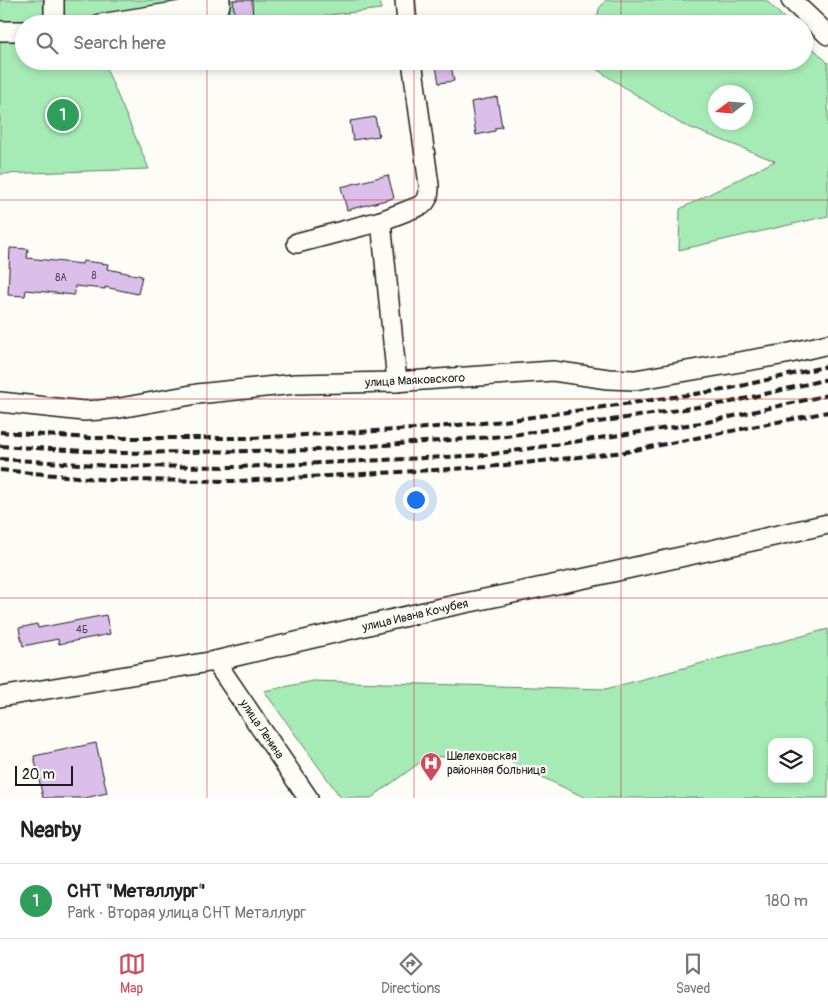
<!DOCTYPE html>
<html lang="en">
<head>
<meta charset="utf-8">
<style>
  body { margin:0; font-family:Pangolin,sans-serif; background:#f6f6f6; color:#222 }
  .controls { position:absolute; right:15px; bottom:15px; display:grid; overflow:hidden; border-radius:10px; box-shadow:0 2px 8px #0003 }
  .controls button { width:45px; height:45px; display:grid; place-items:center; padding:0; border:0; border-bottom:1px solid #e0e0e0; background:#fff; color:#222; font:25px sans-serif }
  .compass { position:absolute; left:708px; top:85px; width:45px; height:45px; border-radius:50%; background:#fff; box-shadow:0 2px 8px #0003; rotate:254deg }
  .scale { position:absolute; left:15px; bottom:12px; width:58px; box-sizing:border-box; padding-left:5px; border:2px solid #1c1c1c; border-top:0; font-size:14px; line-height:18px; white-space:nowrap; color:#1c1c1c; -webkit-text-stroke:4px #fdfcf7; paint-order:stroke }
  .you { position:absolute; left:415px; top:499px; width:18px; height:18px; margin:-12px; border:4px solid #fff; border-radius:50%; background:#1a73e8; box-shadow:0 0 0 8px #1a73e833 }
  .badge { display:grid; place-items:center; width:32px; height:32px; border-radius:50%; background:#d1495b; color:#fff; font-size:16px; font-weight:700 }
  .pin { position:absolute; translate:-50% -50%; border:2px solid #fff; box-shadow:0 1px 5px #0006 }
  .list { margin:0; padding:0; list-style:none }
  h2 { display:flex; justify-content:space-between; align-items:center; height:65px; margin:0; padding:0 20px; font-size:21px }
  h2 small { font-size:16px; font-weight:400; color:#767676 }
  .list li { display:grid; grid-template-columns:32px 1fr auto; gap:15px; align-items:center; box-sizing:border-box; height:75px; padding:0 20px; border-top:1px solid #e0e0e0 }
  .list b { display:block; font-size:19px; white-space:nowrap }
  .list p { margin:0; font-size:16px; white-space:nowrap; color:#767676 }
  .list em { font-size:16px; font-style:normal; color:#767676 }
  .icon { flex:none; width:28px; height:28px; fill:none; stroke:currentColor; stroke-width:2; stroke-linecap:round; stroke-linejoin:round }
  .map { position:relative; flex:none; width:828px; height:798px; overflow:hidden }
  .search { position:absolute; background:#fff; box-shadow:0 2px 8px #0003; left:15px; right:15px; top:15px; height:55px; display:flex; align-items:center; gap:12px; box-sizing:border-box; padding:0 18px; border-radius:28px; color:#767676; font-size:19px }
  .sheet { height:140px; background:#fff }
  nav { display:flex; justify-content:space-around; align-items:center; box-sizing:border-box; height:70px; border-top:1px solid #e0e0e0; background:#fff; font-size:14px; color:#767676 }
  nav a { display:grid; justify-items:center; gap:2px }
  nav .on { color:#d1495b }
  .map>svg:first-child { display:block }
  .green { fill:#a6ebb5; stroke:#618468; fill-rule:evenodd }
  .building { fill:#dcbeeb; stroke:#1c1c1c }
  .lines { fill:none; stroke-linecap:round; stroke-linejoin:round }
  .minor-casing { stroke:#1c1c1c; stroke-width:22 }
  .minor { stroke:#fdfcf7; stroke-width:19 }
  .rail { stroke:#1c1c1c; stroke-width:4; stroke-dasharray:8 4; stroke-linecap:butt }
  .grid { fill:none; stroke:#d62828; stroke-width:1; stroke-opacity:0.55 }
  .labels { text-anchor:middle; stroke-width:4.5; stroke-linejoin:round; paint-order:stroke }
  .number-label { font-size:10px; fill:#4c4450 }
  .street-label { font-size:12px; fill:#1c1c1c; stroke:#fdfcf7 }
  .poi-label { font-size:12px; fill:#1c1c1c; stroke:#fdfcf7; text-anchor:start }
</style>
</head>
<body>
<div class="map">
<svg width="828" height="798" viewBox="0 0 828 798">
  <rect width="100%" height="100%" fill="#fdfcf7"/>
  <filter id="ink" filterUnits="userSpaceOnUse"><feTurbulence type="fractalNoise" baseFrequency=".02" numOctaves="2"/><feDisplacementMap in="SourceGraphic" scale="10" xChannelSelector="R" yChannelSelector="G"/><feConvolveMatrix kernelMatrix="1 2 1 2 8 2 1 2 1" color-interpolation-filters="sRGB"/></filter>
  <g filter="url(#ink)">
    <g class="green">
      <polygon points="0,0 380,0 381,9 252,24 24,24 24,61 103,61 149,169 0,174"/>
      <polygon points="606,0 766,0 790,24 596,24 599,9"/>
      <path d="M 804,39 L 828,63 L 828,216 L 679,250 L 680,209 L 775,161 L 681,124 L 587,63 L 588,61 L 804,61 ZM 746,92 L 746,122 L 716,122 L 716,92 Z"/>
      <path d="M 828,629 L 828,798 L 586,798 L 508,761 L 429,756 L 371,798 L 341,798 L 264,691 L 313,681 L 606,689 ZM 772,742 L 809,742 L 809,779 L 772,779 Z"/>
    </g>
    <g class="building">
      <polygon points="233,0 252,0 253,21 235,22"/>
      <polygon points="435,61 450,61 454,81 439,83"/>
      <polygon points="497,97 502,127 495,128 495,131 476,135 471,102"/>
      <polygon points="375,117 379,136 353,140 350,121"/>
      <polygon points="388,175 394,198 347,210 341,187"/>
      <polygon points="10,248 28,249 27,258 82,264 83,261 108,264 107,269 142,276 138,294 105,287 105,289 75,286 74,295 26,290 25,296 8,295"/>
      <polygon points="106,615 110,634 59,644 58,639 23,646 19,628 37,624 38,628"/>
      <polygon points="96,743 107,793 85,798 43,798 34,756"/>
    </g>
    <g class="lines">
      <g class="minor-casing">
        <g id="minor">
          <polyline points="405,0 407,24"/>
          <polyline points="791,0 828,35"/>
          <polyline points="54,24 54,0"/>
          <polyline points="100,24 220,5 220,0"/>
          <polyline points="0,31 24,31"/>
          <polyline points="381,221 397,382"/>
          <path d="M 297,243 L 381,221 L 422,205 C 429,199 429,194 429,185 L 412,61"/>
          <polyline points="0,402 84,411 100,410 120,408 197,394 295,384 394,382 553,371 608,379 635,380 786,354 828,344"/>
          <polyline points="215,661 308,798"/>
          <polyline points="0,697 215,661 441,608 586,578 828,524"/>
        </g>
      </g>
      <use href="#minor" class="minor"/>
      <g class="rail">
        <polyline points="0,432 90,438 251,438 413,429 504,421 723,390 828,366"/>
        <polyline points="0,446 120,453 316,450 506,436 731,402 828,379"/>
        <polyline points="0,459 110,466 239,467 486,455 707,422 828,395"/>
        <polyline points="0,470 109,480 238,481 487,467 625,452 828,412"/>
      </g>
    </g>
  </g>
  <path class="grid" d="M 207,0 L 207,24M 414,0 L 414,24M 621,0 L 621,24M 207,61 L 207,798M 414,61 L 414,798M 621,61 L 621,798M 0,200 L 828,200M 0,399 L 828,399M 0,598 L 828,598"/>
  <defs>
    <g id="hospital-pin" transform="scale(1.125)"><path d="M0 17L-7.5 6A9.5 9.5 0 1 1 7.5 6Z" fill="#d1495b" stroke="#fdfcf7"/><path d="M-5-5h3v3.5h4V-5h3V5h-3V1.5h-4V5h-3Z" fill="#fff"/></g>
  </defs>
  <g fill-rule="evenodd">
    <use href="#hospital-pin" x="431" y="763"/>
  </g>
  <g class="labels">
    <g class="number-label">
      <text x="94" y="279">8</text>
      <text x="61" y="281">8А</text>
      <text x="82" y="633">4Б</text>
    </g>
    <g class="street-label">
      <text transform="translate(415 380) rotate(-3)" y="4">улица Маяковского</text>
      <text transform="translate(415 615) rotate(-13)" y="4">улица Ивана Кочубея</text>
      <text transform="translate(262 729) rotate(56)" y="4">улица Ленина</text>
    </g>
    <g class="poi-label">
      <text x="447" y="760">Шелеховская<tspan x="447" dy="14">районная больница</tspan></text>
    </g>
  </g>
</svg>
<div class="controls">
<button><svg class="icon" aria-label="layers" viewBox="0 0 24 24"><path d="M12 4l9 5-9 5-9-5zM3 14l9 5 9-5"/></svg></button>
</div>
<svg class="compass" viewBox="-18 -18 36 36"><path d="M0-13l5 13h-10z" fill="#e53935"/><path d="M0 13l5-13h-10z" fill="#767676"/></svg>
<div class="scale">20 m</div>
<div class="you"></div>
<div class="pin badge" style="left:63px;top:115px;background:#2e9e5b">1</div>
<div class="search"><svg class="icon" aria-label="search" viewBox="0 0 24 24"><circle cx="10" cy="10" r="6"/><path d="M15 15l6 6"/></svg>Search here</div>
</div>
<section class="sheet">
<h2>Nearby<small></small></h2>
<ul class="list">
<li><span class="badge" style="background:#2e9e5b">1</span><div><b>СНТ &quot;Металлург&quot;</b><p>Park · Вторая улица СНТ Металлург</p></div><em>180 m</em></li>
</ul>
</section>
<nav>
<a class="on"><svg class="icon" aria-label="map" viewBox="0 0 24 24"><path d="M3 6l6-2 6 2 6-2v14l-6 2-6-2-6 2zM9 4v14M15 6v14"/></svg>Map</a>
<a><svg class="icon" aria-label="directions" viewBox="0 0 24 24"><path d="M12 3l9 9-9 9-9-9zM9 14v-3h6M13 9l2 2-2 2"/></svg>Directions</a>
<a><svg class="icon" aria-label="saved" viewBox="0 0 24 24"><path d="M7 4h10v16l-5-4-5 4z"/></svg>Saved</a>
</nav>
</body>
</html>
